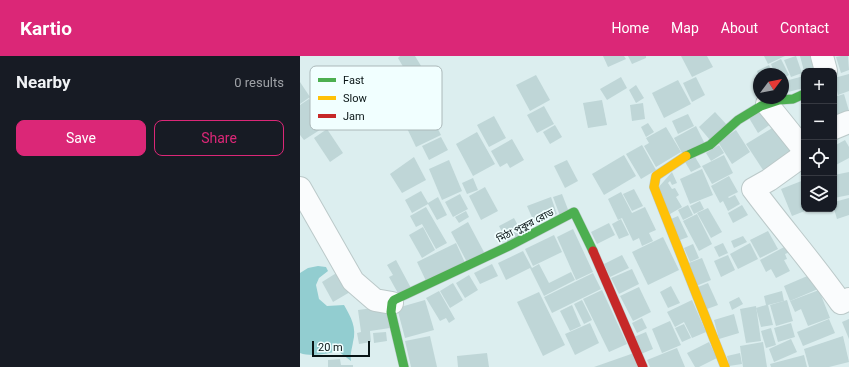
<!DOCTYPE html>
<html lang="en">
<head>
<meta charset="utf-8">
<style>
  body { margin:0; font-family:Roboto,"Noto Sans Bengali",sans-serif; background:#20242c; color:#f1f3f6 }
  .controls { position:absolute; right:12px; top:12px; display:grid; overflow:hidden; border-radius:8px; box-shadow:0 1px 3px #0004 }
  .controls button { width:36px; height:36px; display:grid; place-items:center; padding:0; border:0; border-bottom:1px solid #363941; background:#171b24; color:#f1f3f6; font:20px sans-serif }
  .compass { position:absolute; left:453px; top:12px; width:36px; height:36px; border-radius:50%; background:#171b24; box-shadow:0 1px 3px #0004; rotate:58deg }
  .scale { position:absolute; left:12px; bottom:10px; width:58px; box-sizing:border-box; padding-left:4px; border:2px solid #081415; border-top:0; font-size:11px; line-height:14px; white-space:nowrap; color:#081415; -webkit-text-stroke:3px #f1ffff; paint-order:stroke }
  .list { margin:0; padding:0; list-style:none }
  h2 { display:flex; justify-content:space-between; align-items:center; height:52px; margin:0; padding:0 16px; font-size:17px }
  h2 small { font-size:13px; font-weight:400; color:#9ea1a6 }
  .actions { display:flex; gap:8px; padding:12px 16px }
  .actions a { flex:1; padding:9px 0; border:1px solid #db2777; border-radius:8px; text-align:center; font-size:14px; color:#db2777 }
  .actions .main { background:#db2777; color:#fff }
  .icon { flex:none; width:22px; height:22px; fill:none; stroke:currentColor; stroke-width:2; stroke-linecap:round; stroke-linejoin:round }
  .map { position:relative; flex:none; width:549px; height:311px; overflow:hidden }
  header { display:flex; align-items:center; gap:24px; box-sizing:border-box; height:56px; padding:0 20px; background:#db2777; color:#fff }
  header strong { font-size:19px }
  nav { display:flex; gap:22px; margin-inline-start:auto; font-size:14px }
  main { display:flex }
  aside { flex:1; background:#171b24 }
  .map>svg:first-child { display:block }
  .water { fill:#92cdd0 }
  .building { fill:#bfd6d7 }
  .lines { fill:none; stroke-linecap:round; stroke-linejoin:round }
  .street-casing { stroke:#bbc9c9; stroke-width:24 }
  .fast-casing { stroke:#bbc9c9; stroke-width:10 }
  .slow-casing { stroke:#bbc9c9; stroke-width:10 }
  .jam-casing { stroke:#bbc9c9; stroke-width:10 }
  .street { stroke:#fafcfd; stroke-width:22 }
  .fast { stroke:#4caf50; stroke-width:9 }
  .slow { stroke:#ffc107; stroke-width:9 }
  .jam { stroke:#c62828; stroke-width:9 }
  .labels { text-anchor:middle; stroke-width:3.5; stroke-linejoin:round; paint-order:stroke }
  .street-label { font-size:10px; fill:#081415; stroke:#f1ffff }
  .key { fill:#f1ffff; stroke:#abb8b9; stroke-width:1 }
  .key-label { font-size:11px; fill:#081415 }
</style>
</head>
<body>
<header>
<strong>Kartio</strong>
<nav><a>Home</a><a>Map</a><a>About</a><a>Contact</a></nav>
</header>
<main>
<aside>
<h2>Nearby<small>0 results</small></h2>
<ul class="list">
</ul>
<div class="actions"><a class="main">Save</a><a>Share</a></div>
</aside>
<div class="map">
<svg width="549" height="311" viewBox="0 0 549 311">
  <rect width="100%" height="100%" fill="#dceeef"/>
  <path class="water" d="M 18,210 L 26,211 L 28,215 L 19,222 L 16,229 L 19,243 L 27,250 L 44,249 C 51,261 57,272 53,286 C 52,293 50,297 51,305 L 38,295 C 26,298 11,301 0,297 L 0,217 L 8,212 Z"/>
  <g class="building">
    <polygon points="100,0 115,0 126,18 112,26 98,2"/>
    <polygon points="303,0 324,0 326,3 308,11"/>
    <polygon points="328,0 346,0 346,2 332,8"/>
    <polygon points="381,0 407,0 413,11 392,21"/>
    <polygon points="464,0 485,0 468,8"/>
    <polygon points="496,0 502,17 491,21 484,4"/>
    <polygon points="500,0 516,0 519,15 504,15"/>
    <polygon points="541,0 548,0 549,14 541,17 536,1"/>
    <polygon points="481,3 489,19 483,22 483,18 475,18 471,8"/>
    <polygon points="469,9 473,18 458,18 457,15"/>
    <polygon points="549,18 549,35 538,39 534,22"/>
    <polygon points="236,19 250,44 230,55 216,29"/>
    <polygon points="504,20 504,32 488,36 485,25"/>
    <polygon points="321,21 327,32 307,44 300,33"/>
    <polygon points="396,21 405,39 392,46 383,27"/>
    <polygon points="378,24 391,48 364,62 352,37"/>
    <polygon points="0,26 10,41 0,48"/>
    <polygon points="116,29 141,79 116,91 92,41"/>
    <polygon points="336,29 344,42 336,47 329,34"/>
    <polygon points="544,38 549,55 535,59 534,41"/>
    <polygon points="9,43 26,70 4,84 0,79 0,49"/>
    <polygon points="302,44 307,69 288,72 283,47"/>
    <polygon points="343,47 345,63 332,65 330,49"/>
    <polygon points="244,50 254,68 237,77 227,59"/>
    <polygon points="466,51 475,65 458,77 449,62"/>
    <polygon points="415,56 427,69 410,84 399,71"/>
    <polygon points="388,58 394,70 378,78 372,65"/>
    <polygon points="194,60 206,82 189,91 177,69"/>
    <polygon points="348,67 354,76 346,81 341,71"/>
    <polygon points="479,68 497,98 465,117 446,88"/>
    <polygon points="255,69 262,81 250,88 243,76"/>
    <polygon points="396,70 405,88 383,99 374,82"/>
    <polygon points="366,71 381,96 356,111 344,90 349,87 346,82"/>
    <polygon points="27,73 43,97 30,106 14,82"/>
    <polygon points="436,74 450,96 432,108 418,86"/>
    <polygon points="177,76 195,108 173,120 156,88"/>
    <polygon points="141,81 148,94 129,104 122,90"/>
    <polygon points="212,83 224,104 210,112 207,107 200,111 191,95"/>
    <polygon points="545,84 549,91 549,102 534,110 534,90"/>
    <polygon points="342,89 356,114 341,123 326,98"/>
    <polygon points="419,89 424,97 411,105 406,97"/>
    <polygon points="324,99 336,120 304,139 292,118"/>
    <polygon points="424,99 433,117 412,128 402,110"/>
    <polygon points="114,101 126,124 102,137 90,118"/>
    <polygon points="395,101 401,111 391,116 385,106"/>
    <polygon points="149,104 162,135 142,144 129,113"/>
    <polygon points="267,104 278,125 265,132 254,110"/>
    <polygon points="402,113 413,139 390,148 380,123"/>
    <polygon points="372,116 377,127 372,129 370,125 368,127 372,133 375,132 379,139 376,141 382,151 370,158 357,133"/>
    <polygon points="549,116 549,139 534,142 534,119"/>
    <polygon points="429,120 438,136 428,141 429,142 435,139 440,148 428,155 423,145 420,147 411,130"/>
    <polygon points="173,122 178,134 167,138 162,127"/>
    <polygon points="504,124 504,153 510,153 492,160 481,133"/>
    <polygon points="185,131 198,155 181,164 169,140"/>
    <polygon points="334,133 343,150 332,155 323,138"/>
    <polygon points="121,135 128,147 138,141 147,159 137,164 128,148 112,157 105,144"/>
    <polygon points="321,136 332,157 345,151 356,174 349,177 353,185 342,190 339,182 333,185 322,162 318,164 308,143"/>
    <polygon points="160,138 168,153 153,161 145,146"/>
    <polygon points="262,138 269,156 260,160 253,141"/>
    <polygon points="251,141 257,158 234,166 227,150"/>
    <polygon points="549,142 549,159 537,163 534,153 534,146"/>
    <polygon points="400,145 404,153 394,158 390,150"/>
    <polygon points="388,149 393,159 383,164 378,154"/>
    <polygon points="442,149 448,159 433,167 428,157"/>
    <polygon points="126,151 147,187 136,193 122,168 116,171 110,160"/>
    <polygon points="408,152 422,176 411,182 397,157"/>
    <polygon points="166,155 169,161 159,167 155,161"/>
    <polygon points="397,158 412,188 399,195 383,165"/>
    <polygon points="378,160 388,181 380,184 371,163"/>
    <polygon points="214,162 223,179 208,187 199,170"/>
    <polygon points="321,163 329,179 319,183 312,168"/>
    <polygon points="168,166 185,198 168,208 151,176"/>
    <polygon points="309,167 315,179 297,188 291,176"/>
    <polygon points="123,171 135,194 122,202 109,179"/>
    <polygon points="273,173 293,216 276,224 257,181"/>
    <polygon points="468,175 478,193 460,202 450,184"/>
    <polygon points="254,179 262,196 233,210 225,193"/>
    <polygon points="443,180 447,186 434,192 431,185"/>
    <polygon points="363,181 379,214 348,229 332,196"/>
    <polygon points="156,187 166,209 127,227 117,206"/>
    <polygon points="423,187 428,197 419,201 414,191"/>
    <polygon points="450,187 458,203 438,213 430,198"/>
    <polygon points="393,188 399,202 390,206 384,192"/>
    <polygon points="486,190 490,196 485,198 487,203 484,204 490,215 476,222 471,213 466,216 460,204"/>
    <polygon points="223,195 232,212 239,208 249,227 271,216 275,224 244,240 230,212 206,224 198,207"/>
    <polygon points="322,199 329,212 310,221 304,208"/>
    <polygon points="428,199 435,214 421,221 414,205"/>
    <polygon points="402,202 411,224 396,230 386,208"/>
    <polygon points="96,204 111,232 99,239 89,221 93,219 87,209"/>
    <polygon points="192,208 198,220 180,228 174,217"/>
    <polygon points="332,213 339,228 319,238 311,222"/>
    <polygon points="38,216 50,236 33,246 22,226"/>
    <polygon points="293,217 301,233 252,257 244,241"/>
    <polygon points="512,218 518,233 490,245 484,230"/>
    <polygon points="169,219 178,234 165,242 156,227"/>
    <polygon points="153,227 163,244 150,252 140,235"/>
    <polygon points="408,227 418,249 407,253 398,231"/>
    <polygon points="371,230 380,247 368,252 360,236"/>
    <polygon points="339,231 351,256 333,265 320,240"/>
    <polygon points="302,234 327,288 309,296 283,243"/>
    <polygon points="519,234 530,262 508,270 501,253 495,256 490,245"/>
    <polygon points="139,235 155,263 149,267 146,262 140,265 126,242"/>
    <polygon points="482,235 484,245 468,249 473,269 461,271 456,252 466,249 464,240"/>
    <polygon points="239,236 265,289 243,300 217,246"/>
    <polygon points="439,241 443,248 432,254 429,246"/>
    <polygon points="125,244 134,274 105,282 97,252"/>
    <polygon points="282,244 292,264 284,268 274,248"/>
    <polygon points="392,244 406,276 392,282 384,266 375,271 367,256"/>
    <polygon points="487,244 493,265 476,270 470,249"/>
    <polygon points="272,249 281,270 270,275 260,255"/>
    <polygon points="87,250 90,272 70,275 71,286 59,288 57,277 61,276 58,254"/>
    <polygon points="456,250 461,285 446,287 440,253"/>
    <polygon points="434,258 439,277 419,283 414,264"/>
    <polygon points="342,262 347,272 337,277 332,267"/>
    <polygon points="529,263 535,277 503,290 497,276"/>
    <polygon points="549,263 549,283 542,266"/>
    <polygon points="370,265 381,289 362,297 352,273"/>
    <polygon points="290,267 299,287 275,299 265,278"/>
    <polygon points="491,267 495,281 478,286 474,272"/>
    <polygon points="384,268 391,282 382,286 375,272"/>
    <polygon points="471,272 476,289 466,292 461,275"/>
    <polygon points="86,276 87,285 74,287 73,277"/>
    <polygon points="346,276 353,293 341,298 334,281"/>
    <polygon points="130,280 137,311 111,311 105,285"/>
    <polygon points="543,280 549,306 529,311 509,311 504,293"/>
    <polygon points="491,283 497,296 474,306 469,293"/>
    <polygon points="409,286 417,302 399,311 395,311 387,297"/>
    <polygon points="463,286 467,311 443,311 440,290"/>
    <polygon points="377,292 385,311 350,311 347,304"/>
    <polygon points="187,297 189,311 158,311 157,300"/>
    <polygon points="334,297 339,311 294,311"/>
    <polygon points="440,297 442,308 429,310 427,300"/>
    <polygon points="504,299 507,311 471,311 470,308"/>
    <polygon points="40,303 41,309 53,309 53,311 28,311 28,304"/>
  </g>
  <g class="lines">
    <g class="street-casing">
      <g id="street">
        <polyline points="522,0 526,15"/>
        <polyline points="467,48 504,94"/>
        <polyline points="534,72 549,66"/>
        <path d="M 504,93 L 501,101 L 469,124 L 453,133 C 482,172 513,207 541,247 L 549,243"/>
        <polyline points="0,132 53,225 75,244 92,247"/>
      </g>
    </g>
    <g class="fast-casing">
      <g id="fast">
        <polyline points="386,100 410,89 438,64 461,50 479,44 493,43 504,38"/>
        <polyline points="104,311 91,256 92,247 94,244 209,190 274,156 293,195"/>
      </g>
    </g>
    <g class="slow-casing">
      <polyline id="slow" points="386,100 356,120 354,131 425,311"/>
    </g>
    <g class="jam-casing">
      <polyline id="jam" points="293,195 343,311"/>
    </g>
    <use href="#street" class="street"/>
    <use href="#fast" class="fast"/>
    <use href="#slow" class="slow"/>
    <use href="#jam" class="jam"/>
  </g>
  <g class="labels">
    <g class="street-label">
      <text transform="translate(225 169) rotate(-27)" y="4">মিঠা পুকুর রোড</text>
    </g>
  </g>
  <rect x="10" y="10" width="132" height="64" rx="6" class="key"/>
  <rect x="18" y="22" width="18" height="4" fill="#4caf50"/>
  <rect x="18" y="40" width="18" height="4" fill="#ffc107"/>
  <rect x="18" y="58" width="18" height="4" fill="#c62828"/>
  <g class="key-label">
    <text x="43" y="28">Fast</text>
    <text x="43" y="46">Slow</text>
    <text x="43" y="64">Jam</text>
  </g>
</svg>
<div class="controls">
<button>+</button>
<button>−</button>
<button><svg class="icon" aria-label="locate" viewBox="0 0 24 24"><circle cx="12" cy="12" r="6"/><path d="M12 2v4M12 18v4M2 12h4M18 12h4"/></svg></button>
<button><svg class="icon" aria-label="layers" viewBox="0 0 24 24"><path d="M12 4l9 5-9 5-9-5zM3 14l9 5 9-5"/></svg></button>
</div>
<svg class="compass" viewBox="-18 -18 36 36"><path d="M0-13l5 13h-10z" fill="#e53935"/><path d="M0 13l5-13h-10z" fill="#9ea1a6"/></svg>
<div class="scale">20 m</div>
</div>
</main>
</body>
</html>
